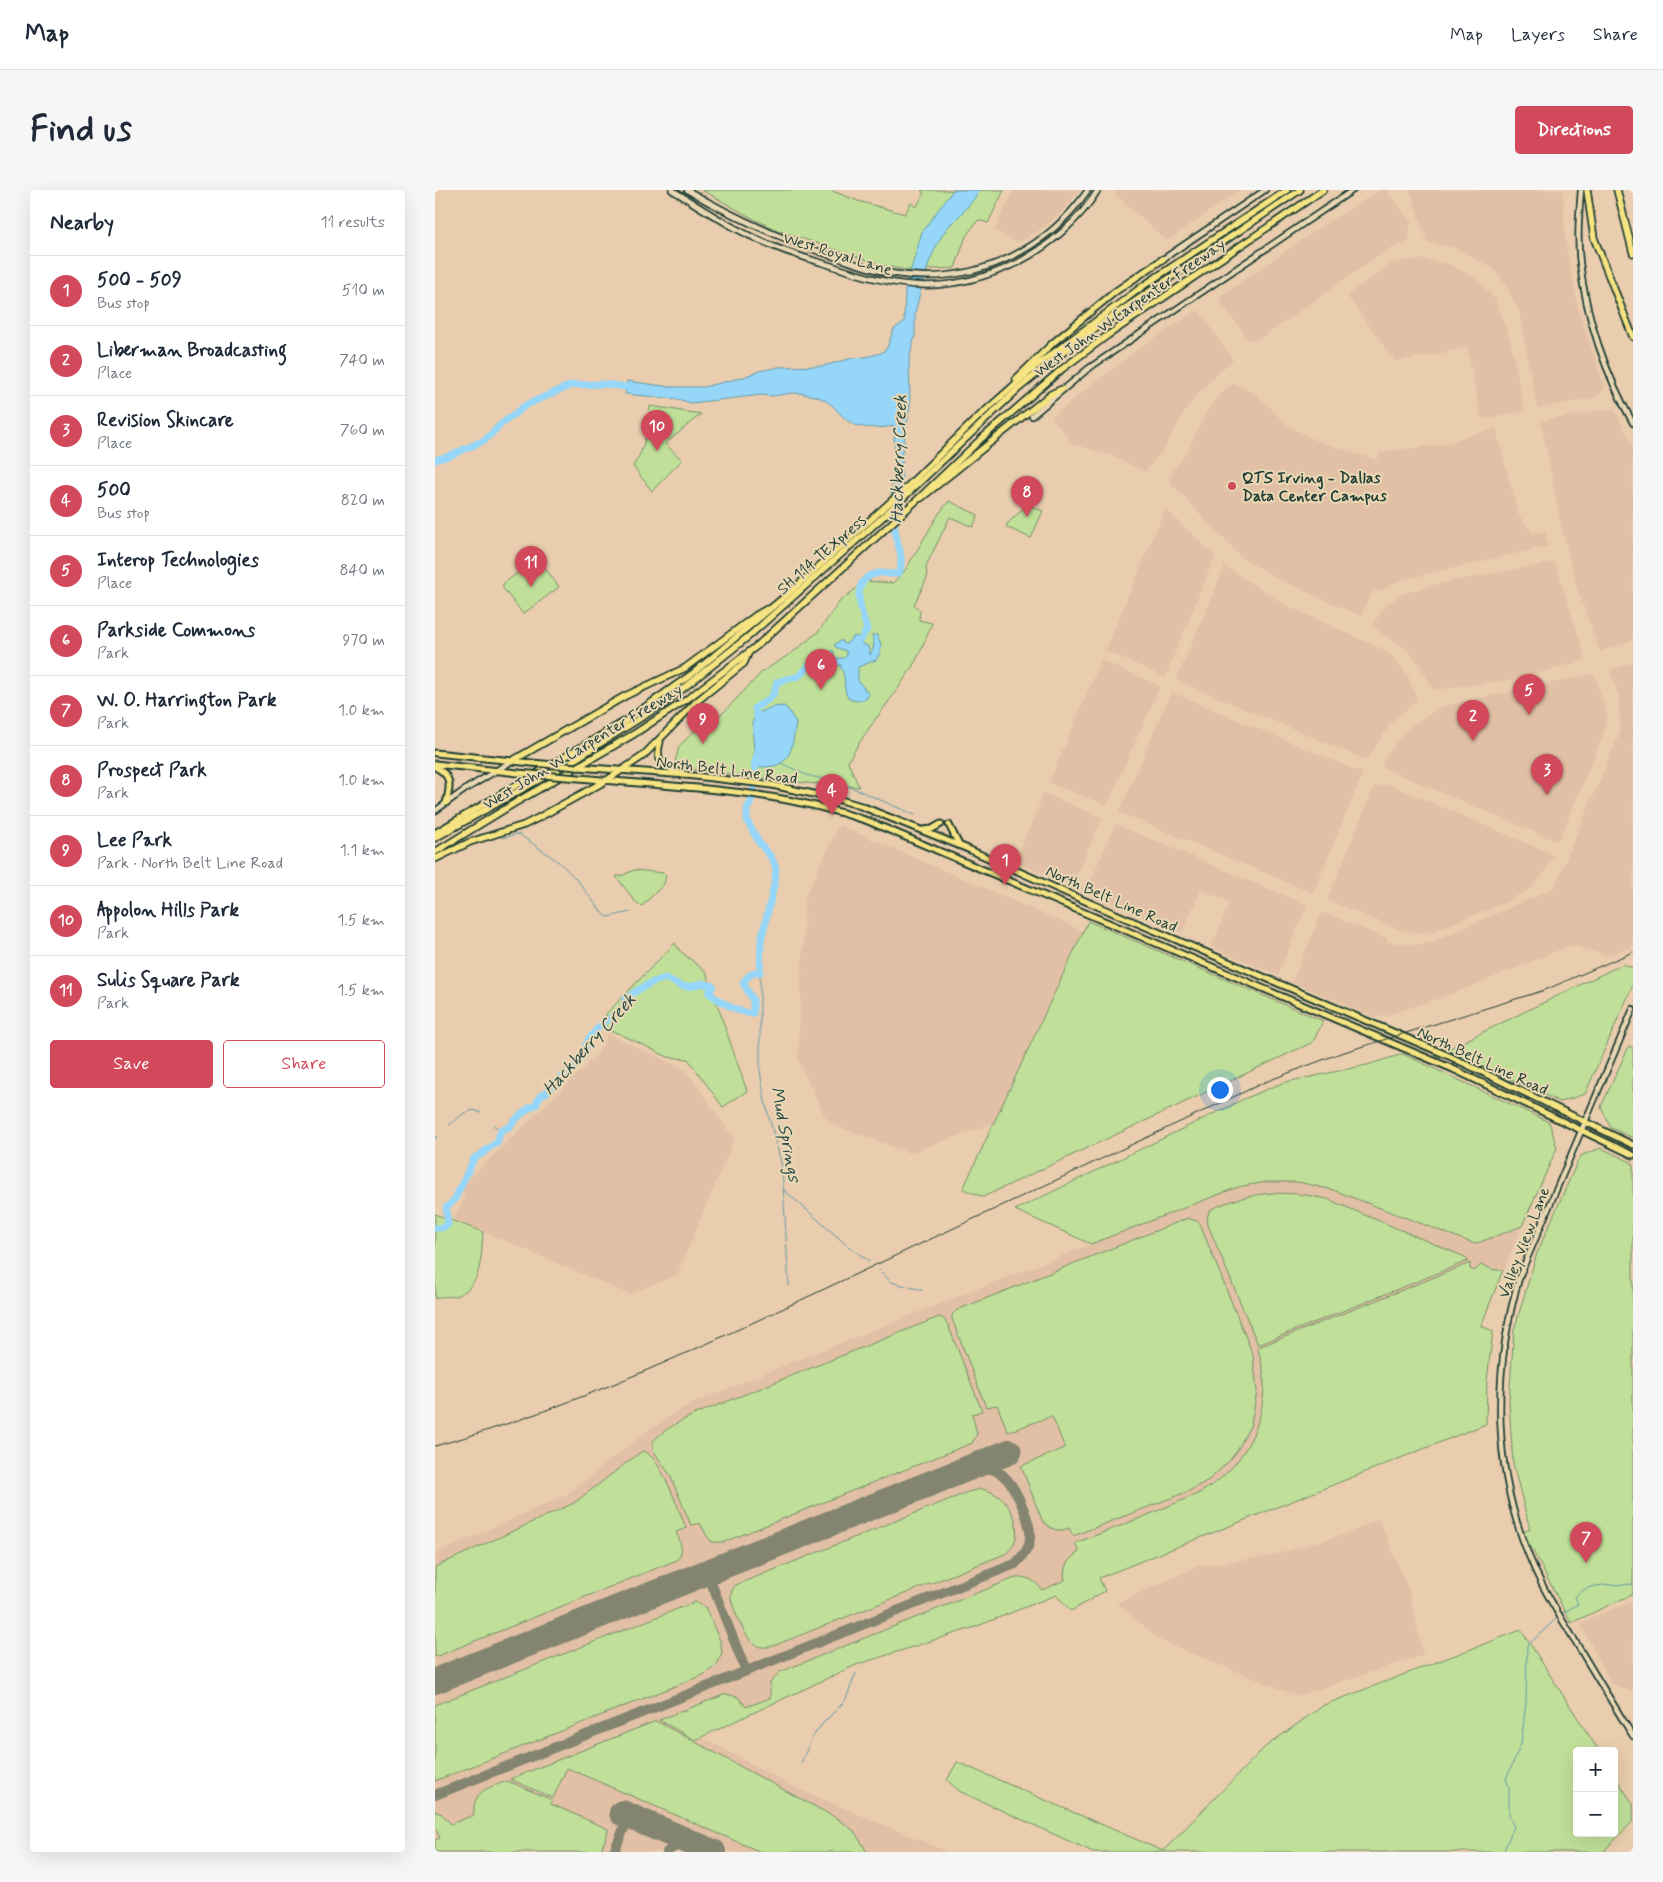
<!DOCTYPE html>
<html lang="en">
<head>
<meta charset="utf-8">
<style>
  body { margin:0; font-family:Mynerve,sans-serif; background:#f6f6f7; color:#1f2937 }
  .controls { position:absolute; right:15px; bottom:15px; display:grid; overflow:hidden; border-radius:5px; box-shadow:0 5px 20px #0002 }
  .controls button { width:45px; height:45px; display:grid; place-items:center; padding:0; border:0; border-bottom:1px solid #e0e1e3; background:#fff; color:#1f2937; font:25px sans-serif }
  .you { position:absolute; left:784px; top:899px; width:18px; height:18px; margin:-12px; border:4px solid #fff; border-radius:50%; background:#1a73e8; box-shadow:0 0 0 8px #1a73e833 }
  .badge { display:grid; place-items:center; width:32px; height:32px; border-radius:50%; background:#d1495b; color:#fff; font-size:16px; font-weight:700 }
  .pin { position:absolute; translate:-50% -41px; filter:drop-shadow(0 1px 2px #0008) }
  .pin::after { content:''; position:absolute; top:26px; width:18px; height:15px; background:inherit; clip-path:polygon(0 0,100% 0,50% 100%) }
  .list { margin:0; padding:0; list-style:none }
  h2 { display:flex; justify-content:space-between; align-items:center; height:65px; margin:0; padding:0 20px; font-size:21px }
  h2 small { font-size:16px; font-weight:400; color:#747a83 }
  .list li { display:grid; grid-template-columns:32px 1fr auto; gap:15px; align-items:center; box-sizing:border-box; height:70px; padding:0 20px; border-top:1px solid #e0e1e3 }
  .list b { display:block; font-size:19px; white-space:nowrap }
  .list p { margin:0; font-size:16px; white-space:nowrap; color:#747a83 }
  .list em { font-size:16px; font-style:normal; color:#747a83 }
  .actions { display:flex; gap:10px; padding:15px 20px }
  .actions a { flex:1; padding:11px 0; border:1px solid #d1495b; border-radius:5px; text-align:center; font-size:18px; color:#d1495b }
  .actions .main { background:#d1495b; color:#fff }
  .map { position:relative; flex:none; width:1198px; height:1662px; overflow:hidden; border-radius:5px }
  header { display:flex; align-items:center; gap:30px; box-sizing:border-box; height:70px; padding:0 25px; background:#fff; border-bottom:1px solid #e0e1e3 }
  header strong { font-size:24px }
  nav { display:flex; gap:28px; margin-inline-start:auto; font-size:18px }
  .intro { display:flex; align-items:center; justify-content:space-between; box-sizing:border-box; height:120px; padding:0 30px }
  h1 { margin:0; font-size:35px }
  .button { padding:12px 22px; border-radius:5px; background:#d1495b; color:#fff; font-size:18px; font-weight:700 }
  main { display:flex; gap:30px; padding:0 30px }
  aside { flex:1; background:#fff; border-radius:5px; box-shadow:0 5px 20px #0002 }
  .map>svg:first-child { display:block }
  .built { fill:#e2c0a5 }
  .green { fill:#c0e099; stroke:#708e66 }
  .water { fill:#96d6f8; stroke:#69a }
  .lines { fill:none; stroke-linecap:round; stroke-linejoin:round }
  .stream { stroke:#69a; stroke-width:1 }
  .river { stroke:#96d6f8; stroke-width:7 }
  .taxiway { stroke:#848571; stroke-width:10 }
  .runway { stroke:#848571; stroke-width:26 }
  .secondary-casing { stroke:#1f3d34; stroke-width:8 }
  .primary-casing { stroke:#1f3d34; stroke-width:9 }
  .highway-casing { stroke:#1f3d34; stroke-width:9 }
  .secondary { stroke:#ead8b5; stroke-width:4.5 }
  .primary { stroke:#f6e381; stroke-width:5 }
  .highway { stroke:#f6e381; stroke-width:5.5 }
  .tram { stroke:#1f3d34; stroke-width:1 }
  .primary-bridge-casing { stroke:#1f3d34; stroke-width:9; stroke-linecap:butt }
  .primary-bridge { stroke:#f6e381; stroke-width:5 }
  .poi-dot { fill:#d1495b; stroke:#ead8b5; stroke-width:2 }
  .labels { text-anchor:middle; stroke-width:4; stroke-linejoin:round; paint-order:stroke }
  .street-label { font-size:16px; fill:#1f3d34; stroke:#ead8b5 }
  .poi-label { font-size:16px; font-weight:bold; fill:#1f3d34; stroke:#ead8b5; text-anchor:start }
  .water-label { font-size:18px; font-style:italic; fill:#2b4c48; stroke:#ead8b5 }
</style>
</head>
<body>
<header>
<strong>Map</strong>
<nav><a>Map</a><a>Layers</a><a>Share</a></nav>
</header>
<div class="intro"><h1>Find us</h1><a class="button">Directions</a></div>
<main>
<aside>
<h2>Nearby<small>11 results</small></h2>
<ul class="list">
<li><span class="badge">1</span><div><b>500 - 509</b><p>Bus stop</p></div><em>510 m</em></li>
<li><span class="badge">2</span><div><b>Liberman Broadcasting</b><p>Place</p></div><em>740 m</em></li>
<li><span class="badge">3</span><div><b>Revision Skincare</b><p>Place</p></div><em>760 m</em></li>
<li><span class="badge">4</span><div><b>500</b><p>Bus stop</p></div><em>820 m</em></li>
<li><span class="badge">5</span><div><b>Interop Technologies</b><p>Place</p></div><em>840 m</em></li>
<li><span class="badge">6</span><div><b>Parkside Commons</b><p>Park</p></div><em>970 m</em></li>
<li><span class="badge">7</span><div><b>W. O. Harrington Park</b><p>Park</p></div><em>1.0 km</em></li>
<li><span class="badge">8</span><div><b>Prospect Park</b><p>Park</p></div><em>1.0 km</em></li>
<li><span class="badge">9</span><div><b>Lee Park</b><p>Park · North Belt Line Road</p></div><em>1.1 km</em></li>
<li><span class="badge">10</span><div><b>Appolon Hills Park</b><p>Park</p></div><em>1.5 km</em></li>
<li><span class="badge">11</span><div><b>Sulis Square Park</b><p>Park</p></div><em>1.5 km</em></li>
</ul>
<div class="actions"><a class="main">Save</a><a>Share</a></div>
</aside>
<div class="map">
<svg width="1198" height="1662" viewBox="0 0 1198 1662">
  <rect width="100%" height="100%" fill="#e9cdae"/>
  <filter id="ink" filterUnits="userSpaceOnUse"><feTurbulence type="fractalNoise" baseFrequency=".02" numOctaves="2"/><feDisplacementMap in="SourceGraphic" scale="10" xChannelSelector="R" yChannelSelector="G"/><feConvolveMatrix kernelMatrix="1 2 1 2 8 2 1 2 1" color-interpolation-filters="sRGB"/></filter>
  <g filter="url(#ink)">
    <g class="built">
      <polygon points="579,0 643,0 634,15 610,37 583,53 560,40"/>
      <polygon points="681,0 805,0 732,51 679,3"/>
      <polygon points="946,0 951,0 976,32 973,52 950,61 825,149 814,150 785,111 786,106 890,34"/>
      <polygon points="975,0 1128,0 1130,51 1143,118 1170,199 1160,208 1102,218 1084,121 1069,92 1056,77 1018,57 992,52"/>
      <polygon points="989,69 1016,75 1042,89 1060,109 1075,150 1090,221 1046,229 1032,157 1008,163 960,171 913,107 920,99 956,74 969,71"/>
      <polygon points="763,120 798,170 780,185 753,216 728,260 710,282 680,267 638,254 617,228 641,207 709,155"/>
      <polygon points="797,194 821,203 853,236 882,251 941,270 946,262 1016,253 1027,247 1061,239 1083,324 1098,344 1110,341 1113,356 963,391 943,402 938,399 926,426 845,390 806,367 734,291 739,279 753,261 773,219 788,201"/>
      <polygon points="1179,218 1198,258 1198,450 1165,462 1142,398 1126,334 1106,231"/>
      <polygon points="730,319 780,366 730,487 670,461"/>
      <polygon points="1120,372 1151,470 1081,489 998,500 985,475 972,460 936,436 951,415 969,403 1006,393"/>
      <polygon points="790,376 852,416 947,459 961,470 973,486 982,510 955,534 932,570 741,490"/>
      <polygon points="666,470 725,496 672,615 614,593"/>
      <polygon points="1198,472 1198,756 1173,766 1136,755 1020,803 950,826 937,826 857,792 887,722 951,748 952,752 979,755 999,751 1119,698 1185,542 1184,506 1175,480"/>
      <polygon points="1159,484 1172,525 1168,546 1125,648 1121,651 946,577 953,563 972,539 1007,516"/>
      <polygon points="736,502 928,583 878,703 684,622"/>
      <polygon points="953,594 1119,665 1109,683 1097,697 1072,712 998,741 982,742 965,740 892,710 939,597"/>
      <polygon points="609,603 667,628 637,696 585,674 581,670"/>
      <polygon points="680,634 872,715 843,785 776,757 795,712 766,700 747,743 651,702"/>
      <polygon points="404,635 648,741 559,933 475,963 401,936 390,927 363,869 370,707"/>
      <polygon points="173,844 251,880 299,949 242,1085 194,1104 19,1029 29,1008 28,1000 30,993 161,866"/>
      <polygon points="831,992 863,992 898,1000 1040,1054 1087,1036 1046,1136 1058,1141 1052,1190 1051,1234 664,1388 670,1401 636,1421 621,1405 540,1437 421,1475 266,1547 361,1598 513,1662 0,1662 0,1364 131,1305 215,1239 247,1218 350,1175 788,1002"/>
      <polygon points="944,1329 974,1401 988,1465 863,1506 726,1451 682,1413 764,1376 835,1366 911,1344"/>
      <polygon points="1198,1411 1198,1503 1176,1493 1145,1433"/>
    </g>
    <g class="green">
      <polygon points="267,0 395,0 423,11 470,24 476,13 481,17 489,4 486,0 569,0 553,33 543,30 531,46 520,78 471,80 450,76 342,40 317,28"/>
      <path d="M 215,216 L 266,224 L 230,254 L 247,270 L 217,301 L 198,276 C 211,259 212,237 215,216 Z"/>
      <path d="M 514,311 L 543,325 L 538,337 L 515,327 L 491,376 L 492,388 L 479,415 L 485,420 L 484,430 L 497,433 C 492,446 487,460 480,472 C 460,507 432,536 413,572 L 424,597 L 359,592 L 239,577 L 244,556 L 267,534 L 288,523 L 327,482 L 361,460 L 384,441 L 405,411 L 431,391 L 458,393 L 471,379 L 503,325 Z"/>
      <polygon points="591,316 595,316 608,321 596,348 571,337 573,333"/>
      <polygon points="100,370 104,370 124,397 88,424 68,398 68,394"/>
      <polygon points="199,680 229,683 231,685 229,694 207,716 202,714 181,686 186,686"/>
      <polygon points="653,731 888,831 878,852 548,1007 528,999"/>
      <polygon points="240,753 245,761 271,782 312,901 288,917 253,869 233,867 183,843 172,841 171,824"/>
      <polygon points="1188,774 1198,778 1198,795 1150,904 1125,912 1011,860"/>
      <polygon points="1194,856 1198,858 1198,948 1176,938 1166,917"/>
      <polygon points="968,864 1114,932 1122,958 1087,1036 1040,1054 898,1000 863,992 831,992 803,997 656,1054 580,1020 809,909 847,893 932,875"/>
      <polygon points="1166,958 1198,973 1198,1404 1136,1433 1088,1342 1095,1339 1078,1274 1074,1211 1079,1140 1102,1063 1145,966"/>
      <path d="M 837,1003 L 864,1004 L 892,1009 L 1030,1067 L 1033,1071 L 823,1155 L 773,1035 L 772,1027 L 775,1020 C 794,1010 816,1005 837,1003 Z"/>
      <path d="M 0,1024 L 48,1042 C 46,1064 48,1095 23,1105 C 16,1108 7,1105 0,1109 Z"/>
      <path d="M 753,1028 L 764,1032 L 818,1165 L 822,1201 L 816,1234 L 802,1261 L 795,1270 L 775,1289 L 754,1301 L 638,1346 L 634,1338 C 624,1343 614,1339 607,1330 L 586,1276 L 630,1258 L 617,1226 L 573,1242 L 562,1215 L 551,1217 L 517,1129 L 517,1125 L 522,1120 Z"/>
      <path d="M 1035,1073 L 1035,1079 L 1039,1081 L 1046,1075 L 1060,1080 L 1068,1080 L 1046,1136 L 1058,1141 L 1052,1190 L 1051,1234 L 664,1388 L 670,1401 L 636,1421 L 621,1405 L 540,1437 L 421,1475 L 260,1550 L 224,1530 L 291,1504 L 303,1507 L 311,1517 L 335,1508 L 335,1493 L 345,1482 L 577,1389 C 591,1385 599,1389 607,1400 L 630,1390 C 627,1377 633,1369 644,1362 L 640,1353 C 672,1341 705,1329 736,1315 C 749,1309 763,1305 774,1297 C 809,1274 829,1234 829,1193 C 829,1181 826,1170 823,1159 L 824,1157 Z"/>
      <path d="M 504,1127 L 509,1129 L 513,1135 L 547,1221 L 537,1224 L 542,1244 L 537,1253 L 289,1352 L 277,1352 L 272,1346 L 265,1333 L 256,1335 L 235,1285 L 218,1260 L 218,1251 C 231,1238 247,1230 263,1223 Z"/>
      <path d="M 207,1261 C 224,1262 245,1323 251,1338 L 241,1342 C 245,1351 250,1361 242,1370 L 0,1467 L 0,1377 L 139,1313 Z"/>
      <path d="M 545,1299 C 574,1301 596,1345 570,1364 L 338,1456 C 331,1458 324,1458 318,1453 C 310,1447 296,1416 296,1406 C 296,1401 298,1398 301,1395 L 533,1302 Z"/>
      <polygon points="260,1412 270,1417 285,1451 287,1462 282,1475 268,1485 0,1591 0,1515"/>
      <polygon points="1086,1440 1164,1561 1142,1561 1142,1643 1179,1643 1179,1585 1198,1614 1198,1631 1168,1662 658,1662 524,1601 512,1590 522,1572 728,1661 830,1557 889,1515"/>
      <polygon points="221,1531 403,1629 419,1641 432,1662 326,1662 132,1578 118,1608 75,1589"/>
      <path d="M 73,1591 L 117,1610 L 116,1614 L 173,1639 L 172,1645 L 165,1662 L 0,1662 L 0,1650 L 5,1648 L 0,1637 L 0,1621 L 7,1624 L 16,1634 L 39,1625 C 37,1600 53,1598 73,1591 Z"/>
    </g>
    <g class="water">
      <path d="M 518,0 L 546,0 L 530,20 L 512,38 L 503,52 L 494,73 L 485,103 L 480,123 L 480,145 L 474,170 L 475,216 L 466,269 L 468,272 L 466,273 L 467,295 L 456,305 L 460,276 L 459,236 C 448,238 431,239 420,235 C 405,229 401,212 380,206 C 374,205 367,203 361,203 C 348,203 339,208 327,205 L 256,213 L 242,209 L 190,204 L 192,191 L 236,197 L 269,197 L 309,187 L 324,181 L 344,177 L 388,176 L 418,168 L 431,167 L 446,163 L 452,158 L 459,139 L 469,132 L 470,100 L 487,42 Z"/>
      <path d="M 430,440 L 432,442 L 426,451 L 427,454 L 433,456 L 435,465 L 439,456 L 437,445 L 442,445 C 447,455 448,459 441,470 L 423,477 L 423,491 L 434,504 L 431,509 L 422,511 L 414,509 C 406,499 413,486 405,477 L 407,475 L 401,476 L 388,469 L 398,460 L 400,468 L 409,468 L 412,465 L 411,461 L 400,457 L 400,454 L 407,450 L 408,453 L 411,454 L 419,446 L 425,448 Z"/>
      <path d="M 349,516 L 354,521 L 361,533 C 356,564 356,579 320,577 L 317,533 L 321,524 L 337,517 Z"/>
    </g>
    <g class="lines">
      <g class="stream">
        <polyline points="346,573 371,585 406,593 480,625"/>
        <polyline points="67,648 84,644 125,673 143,691 168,724 173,727 195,722"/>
        <polyline points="325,782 325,881 330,912 347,976 354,1096"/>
        <polyline points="14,935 29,923 39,920 46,923"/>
        <polyline points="58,935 66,940"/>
        <polyline points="0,949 3,946"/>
        <polyline points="349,1000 414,1057 434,1071"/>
        <polyline points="444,1080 456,1092 487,1100"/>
        <path d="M 1128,1423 L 1143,1414 L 1140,1407 C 1152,1391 1180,1396 1198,1394"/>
        <polyline points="366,1573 377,1548 387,1534 410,1511 421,1483"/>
        <polyline points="1068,1662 1079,1637 1074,1626 1074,1597 1071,1589 1086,1554 1091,1513 1092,1456 1122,1428"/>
      </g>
      <g class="river">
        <polyline points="0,270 14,266 50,250 65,235 91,215 136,195 168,194 200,198"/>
        <path d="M 426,449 L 432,439 C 426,421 413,388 444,383 C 451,382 457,386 464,383 C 470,366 462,356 460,340 C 458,325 461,306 462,291"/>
        <path d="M 323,532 L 320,518 L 334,509 L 339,503 L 342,492 C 359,485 361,493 374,475 L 399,470"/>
        <path d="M 0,1038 L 6,1038 L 13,1035 L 11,1018 L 20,1009 L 39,968 C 49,964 53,957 62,953 L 66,940 L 74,938 C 78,931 93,917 101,915 L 105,906 L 112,902 L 117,895 L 139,877 L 147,866 L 153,850 L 164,837 L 190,816 L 190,809 C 203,799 215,792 231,788 C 245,796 251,800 266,793 L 278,796 L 274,803 C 284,811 307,825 318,823 L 318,810 L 308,793 C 312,786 317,782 325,782 L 326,751 L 340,691 L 341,678 L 336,667 L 325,654 L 312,631 L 312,619 L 316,612 L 321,583 L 319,574 L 323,563"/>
      </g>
      <g class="taxiway">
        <polyline points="272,1382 311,1481"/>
        <path d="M 0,1605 L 580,1374 C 588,1366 595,1358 595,1347 C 596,1337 592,1329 589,1320 C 578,1295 571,1278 540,1275"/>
        <polyline points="179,1662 194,1626"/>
        <path d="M 232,1662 C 241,1654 250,1654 262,1655"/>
      </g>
      <g class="runway">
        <polyline points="0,1491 574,1262"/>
        <polyline points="187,1623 278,1662"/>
      </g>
      <g class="secondary-casing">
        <g id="secondary">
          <path d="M 237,0 C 268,19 299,40 333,54 C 353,63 374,69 394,75 C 465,99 512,106 582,73 C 613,57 645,30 663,0"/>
          <path d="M 252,0 C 300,28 343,48 397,66 C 416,72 435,80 455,83 C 533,97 608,65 653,0"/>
          <path d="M 1146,0 C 1144,24 1142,49 1145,73 C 1151,128 1171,185 1198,233"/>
          <polyline points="728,69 830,0"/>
          <polyline points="597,226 654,178 918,0"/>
          <polyline points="0,621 31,599 77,571"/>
          <path d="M 1198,819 L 1085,1085 C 1056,1183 1057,1286 1100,1380 C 1111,1404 1125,1427 1139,1449 C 1158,1482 1178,1514 1198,1546"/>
        </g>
      </g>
      <g class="primary-casing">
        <g id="primary">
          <polyline points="0,563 97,573"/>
          <polyline points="0,574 83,583"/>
          <path d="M 0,577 C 17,585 16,596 11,613"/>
          <polyline points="142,577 251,585 337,595 406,610 426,616 533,659 641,707 1014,866 1198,955"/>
          <path d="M 156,589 C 251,598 341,599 433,631 L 1018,879 L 1198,965"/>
          <polyline points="514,635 524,655"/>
          <polyline points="488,640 497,639 506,634"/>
        </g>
      </g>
      <g class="highway-casing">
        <g id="highway">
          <polyline points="1152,0 1159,48 1198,147"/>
          <polyline points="1182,0 1198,63"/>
          <polyline points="581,189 619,152 681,101 728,69"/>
          <polyline points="486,308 616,204 627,199"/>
          <path d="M 225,552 C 218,575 233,578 251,585"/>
          <polyline points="77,571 190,506 250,478 320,426 332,419"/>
          <polyline points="0,643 189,532 257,484 353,404 472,297 541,229 601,176 708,96 852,0"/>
          <polyline points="0,648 139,570 231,512 314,446 450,325 583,199 622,167 659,139 865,0"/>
          <polyline points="0,662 83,611 199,544 251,510 323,455 482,310 546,249 627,179 673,145 888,0"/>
          <polyline points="0,669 35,652 89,635 103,628 172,590 208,566 261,512 309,473 313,464"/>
        </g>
      </g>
      <use href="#secondary" class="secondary"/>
      <use href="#primary" class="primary"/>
      <use href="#highway" class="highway"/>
      <path class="tram" d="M 0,1256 C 148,1215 279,1151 417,1086 C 555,1021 692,957 830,892 L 903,864 L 1110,800 L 1198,762"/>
      <g class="primary-bridge-casing">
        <g id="primary-bridge">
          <polyline points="97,573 142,577"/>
          <polyline points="83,583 156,589"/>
        </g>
      </g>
      <use href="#primary-bridge" class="primary-bridge"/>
    </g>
  </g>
  <circle class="poi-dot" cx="797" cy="296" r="5"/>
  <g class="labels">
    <g class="street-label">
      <text transform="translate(403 63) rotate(17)" y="6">West Royal Lane</text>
      <text transform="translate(694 117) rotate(-35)" y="6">West John W Carpenter Freeway</text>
      <text transform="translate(386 364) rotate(-41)" y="6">SH 114 TEXpress</text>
      <text transform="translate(147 556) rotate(-31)" y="6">West John W Carpenter Freeway</text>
      <text transform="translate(292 579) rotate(7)" y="6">North Belt Line Road</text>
      <text transform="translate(677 708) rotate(24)" y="6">North Belt Line Road</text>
      <text transform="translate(1048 870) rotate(25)" y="6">North Belt Line Road</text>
      <text transform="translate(1088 1052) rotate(-69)" y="6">Valley View Lane</text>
    </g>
    <g class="poi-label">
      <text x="807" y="293">QTS Irving - Dallas<tspan x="807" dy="18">Data Center Campus</tspan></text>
    </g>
    <g class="water-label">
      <text transform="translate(463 269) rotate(-88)" y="6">Hackberry Creek</text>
      <text transform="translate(154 854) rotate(-48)" y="6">Hackberry Creek</text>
      <text transform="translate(351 944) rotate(79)" y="6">Mud Springs</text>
    </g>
  </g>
</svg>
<div class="controls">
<button>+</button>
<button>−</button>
</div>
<div class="you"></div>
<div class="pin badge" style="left:570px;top:695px">1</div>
<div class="pin badge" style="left:1038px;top:551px">2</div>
<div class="pin badge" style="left:1112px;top:605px">3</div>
<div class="pin badge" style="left:397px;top:625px">4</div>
<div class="pin badge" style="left:1094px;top:525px">5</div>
<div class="pin badge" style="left:386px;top:500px">6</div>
<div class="pin badge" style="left:1151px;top:1373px">7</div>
<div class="pin badge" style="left:592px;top:327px">8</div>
<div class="pin badge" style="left:268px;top:554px">9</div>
<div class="pin badge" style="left:222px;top:261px">10</div>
<div class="pin badge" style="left:96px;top:397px">11</div>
</div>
</main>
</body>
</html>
